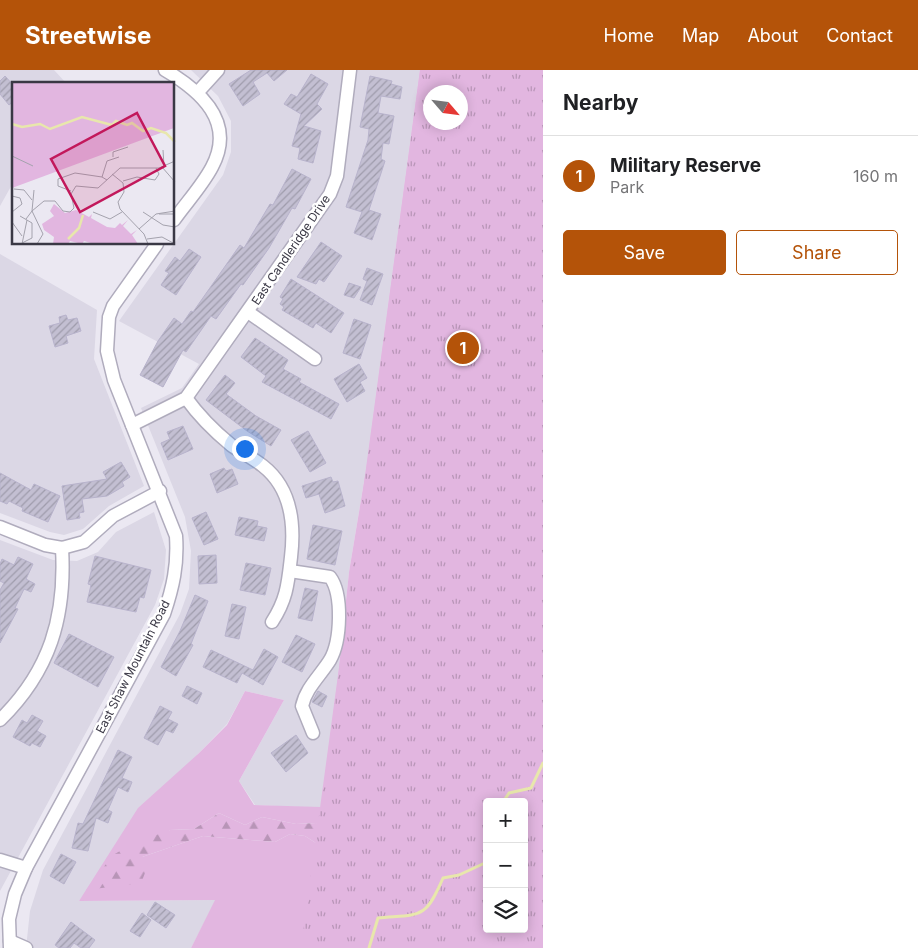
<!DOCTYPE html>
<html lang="en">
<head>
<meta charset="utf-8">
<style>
  body { margin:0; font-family:Inter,sans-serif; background:#f2f2f2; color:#202124 }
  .controls { position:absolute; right:15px; bottom:15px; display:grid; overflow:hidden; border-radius:5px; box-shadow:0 2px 12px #0003 }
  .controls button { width:45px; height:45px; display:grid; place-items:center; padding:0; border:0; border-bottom:1px solid #e0e0e0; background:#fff; color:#202124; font:25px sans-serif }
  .compass { position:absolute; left:423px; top:15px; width:45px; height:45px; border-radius:50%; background:#fff; box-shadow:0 2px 12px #0003; rotate:118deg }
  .you { position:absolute; left:244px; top:378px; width:18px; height:18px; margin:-12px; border:4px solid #fff; border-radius:50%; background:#1a73e8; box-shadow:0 0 0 8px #1a73e833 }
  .badge { display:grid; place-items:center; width:32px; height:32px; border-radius:50%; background:#b45309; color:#fff; font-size:16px; font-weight:700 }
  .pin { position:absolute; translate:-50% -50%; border:2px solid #fff; box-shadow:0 1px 5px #0006 }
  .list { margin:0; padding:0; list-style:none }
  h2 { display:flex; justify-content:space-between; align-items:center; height:65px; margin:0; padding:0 20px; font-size:21px }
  h2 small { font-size:16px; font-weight:400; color:#757577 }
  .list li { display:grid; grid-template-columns:32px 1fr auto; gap:15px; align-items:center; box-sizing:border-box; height:80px; padding:0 20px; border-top:1px solid #e0e0e0 }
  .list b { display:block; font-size:19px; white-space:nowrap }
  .list p { margin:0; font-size:16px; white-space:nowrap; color:#757577 }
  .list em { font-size:16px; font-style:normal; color:#757577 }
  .actions { display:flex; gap:10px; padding:15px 20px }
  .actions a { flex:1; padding:11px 0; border:1px solid #b45309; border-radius:5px; text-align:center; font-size:18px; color:#b45309 }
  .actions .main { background:#b45309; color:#fff }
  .icon { flex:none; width:28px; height:28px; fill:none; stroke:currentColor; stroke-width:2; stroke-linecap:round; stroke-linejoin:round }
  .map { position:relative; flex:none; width:543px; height:878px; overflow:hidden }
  header { display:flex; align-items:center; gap:30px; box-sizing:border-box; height:70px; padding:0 25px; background:#b45309; color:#fff }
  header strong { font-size:24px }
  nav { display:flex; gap:28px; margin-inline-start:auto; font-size:18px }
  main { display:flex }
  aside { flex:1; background:#fff }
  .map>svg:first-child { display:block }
  .residential { fill:#dbd7e5 }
  .grass { fill:#e2b6e0; fill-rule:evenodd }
  .forest { fill:url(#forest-firs) }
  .park { fill:url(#park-tufts); fill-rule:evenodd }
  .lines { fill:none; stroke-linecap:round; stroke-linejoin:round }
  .stream { stroke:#e8e7ac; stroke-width:3 }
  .building { fill:url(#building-hatch); stroke:#b8b3cc }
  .minor-casing { stroke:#b0acbd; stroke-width:15 }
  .minor { stroke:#fff; stroke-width:12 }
  .labels { text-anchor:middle; stroke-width:5; stroke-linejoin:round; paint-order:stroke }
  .street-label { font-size:12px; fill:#3a3845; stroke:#fff }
  .inset-river { fill:none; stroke:#e8e7ac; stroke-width:2.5 }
  .inset-road { fill:none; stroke:#a4a2ad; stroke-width:1 }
  .view { fill:#c2185b; fill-opacity:0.15; stroke:#c2185b; stroke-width:2.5 }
  .inset-edge { fill:none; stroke:#3a3845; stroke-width:2.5 }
</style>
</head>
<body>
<header>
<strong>Streetwise</strong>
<nav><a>Home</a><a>Map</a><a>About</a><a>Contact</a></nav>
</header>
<main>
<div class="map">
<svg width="543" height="878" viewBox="0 0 543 878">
  <defs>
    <pattern id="forest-firs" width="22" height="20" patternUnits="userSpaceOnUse" patternTransform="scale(1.25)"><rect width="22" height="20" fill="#e2b6e0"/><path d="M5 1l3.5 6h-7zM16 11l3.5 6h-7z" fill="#b895b7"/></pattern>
    <pattern id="park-tufts" width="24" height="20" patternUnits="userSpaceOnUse" patternTransform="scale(1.25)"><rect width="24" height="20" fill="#e2b6e0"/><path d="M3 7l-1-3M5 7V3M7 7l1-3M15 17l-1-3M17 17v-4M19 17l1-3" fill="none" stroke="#b895b7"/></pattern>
    <pattern id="building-hatch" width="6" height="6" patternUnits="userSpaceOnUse" patternTransform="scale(1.25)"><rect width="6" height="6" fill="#c3bfd2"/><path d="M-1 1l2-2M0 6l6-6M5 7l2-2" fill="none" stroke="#9f9cac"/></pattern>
  </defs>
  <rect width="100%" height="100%" fill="#ebe8f2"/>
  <g class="residential">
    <polygon points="0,0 54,0 66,13 14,14 14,111 0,136"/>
    <polygon points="191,0 420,0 366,400 349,502 338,607 321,738 255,735 239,711 284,630 245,621 227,654 198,684 79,831 216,830 191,878 26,878 30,841 43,800 180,544 189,519 191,481 185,447 141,338 182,318 199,294 119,251 223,105 231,82 231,51 218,26"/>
    <polygon points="0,184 97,240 94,289 144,416 109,436 83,459 64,465 50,462 0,443"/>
    <polygon points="154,442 166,480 164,509 155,535 0,821 0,470 53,490 77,491 98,482 116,462"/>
  </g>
  <path class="grass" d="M 420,0 L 543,0 L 543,629 L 489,726 L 351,878 L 191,878 L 215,830 L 79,831 L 138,738 L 198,684 L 227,655 L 245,621 L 284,630 L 239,711 L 254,735 L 321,737 L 338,607 L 349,502 L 366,400 ZM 430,22 L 460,22 L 460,52 L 430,52 ZM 219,743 L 245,755 L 262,747 L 296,754 L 316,753 L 319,775 L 305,766 L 290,764 L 275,772 L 203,766 L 142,787 L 170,760 L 194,759 Z"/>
  <polygon class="forest" points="219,743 245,755 262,747 296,754 316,753 323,761 319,775 305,766 290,764 275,772 203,766 142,787 145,803 141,813 86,820 113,785 134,773 170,760 194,759"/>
  <path class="park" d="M 420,0 L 543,0 L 543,878 L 301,878 ZM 430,22 L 460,22 L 460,52 L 430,52 ZM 487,732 L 524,732 L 524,859 L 487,859 Z"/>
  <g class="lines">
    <g class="stream">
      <polyline points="503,732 509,723 531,718 543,693"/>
      <path d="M 369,878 L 378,848 C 421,844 425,850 443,808 L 459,805 L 487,792"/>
    </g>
  </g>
  <g class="building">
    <polygon points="251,0 287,0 274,11 267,3 253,12 260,24 243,36 229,14"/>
    <polygon points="311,4 328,14 317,34 322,39 304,56 321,61 313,93 298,89 300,78 292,76 301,44 284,34 291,24 297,27"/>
    <polygon points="5,6 14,16 14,31 9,35 0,24 0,11"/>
    <polygon points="370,6 392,11 391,14 402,17 400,29 381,26 378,43 394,46 389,74 383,73 381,89 385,91 369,140 381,144 372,170 354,163 362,142 346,137 368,70 369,59 360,57"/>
    <polygon points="292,99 311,109 295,139 292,138 269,178 243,215 241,214 216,249 211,246 186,282 183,280 163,317 140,305 158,271 174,248 182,254 191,241 193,242 240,175 244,178 270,134 273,135"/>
    <polygon points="321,172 342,186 324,212 319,209 316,214 297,207"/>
    <polygon points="189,179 201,187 176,225 161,215 169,203 165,201 175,187 180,191"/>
    <polygon points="367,198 383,204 372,235 360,230 367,211 363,209"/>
    <polygon points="291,209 344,243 331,263 316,253 313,258 282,240 284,237 280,234 283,229 280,227"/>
    <polygon points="349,213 361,217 354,228 344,225"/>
    <polygon points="66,245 68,250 77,248 81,261 66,266 68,273 55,277 49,256 60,253 59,247"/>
    <polygon points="354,249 371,255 360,289 343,283"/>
    <polygon points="255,268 288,290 283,299 301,309 299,312 339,334 331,349 262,312 266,306 241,287"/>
    <polygon points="359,294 367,308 360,312 365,321 347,332 334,309"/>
    <polygon points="225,305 235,313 226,324 256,346 281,360 271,376 247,361 206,330"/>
    <polygon points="183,356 193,379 168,390 161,373 170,369 167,362"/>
    <polygon points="308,361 326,393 310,402 291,370"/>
    <polygon points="121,392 130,407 122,412 124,416 107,426 82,429 84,442 79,443 80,448 67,450 62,416 107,409 103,402"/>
    <polygon points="224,398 226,401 232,399 238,414 217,423 210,404"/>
    <polygon points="0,403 31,420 34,414 60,426 48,452 22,441 23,438 9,431 7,434 0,431"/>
    <polygon points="331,407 333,412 338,411 345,436 325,443 319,424 306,428 302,416"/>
    <polygon points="206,442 218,469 204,475 192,448"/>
    <polygon points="239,447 258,451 257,456 267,458 264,471 235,465"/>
    <polygon points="313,455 342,461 335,495 307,489"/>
    <polygon points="216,485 217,513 199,514 198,486"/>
    <polygon points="95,486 151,500 144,528 140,527 136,542 87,532 91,515 88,514"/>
    <polygon points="18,487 33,494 26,509 35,514 31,522 24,519 15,538 18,539 0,573 0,520 4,513 0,511 0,494 2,489 14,495"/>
    <polygon points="246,493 271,498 265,525 240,520"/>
    <polygon points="305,518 318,521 312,551 298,548"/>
    <polygon points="195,525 208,531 191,574 193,575 176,606 161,597 180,561"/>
    <polygon points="232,534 246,537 239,569 225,566"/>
    <polygon points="69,564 114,587 98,617 54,593"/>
    <polygon points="296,565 315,574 302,602 282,592"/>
    <polygon points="264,579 278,587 263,615 242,603 237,613 203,597 211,580 253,600"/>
    <polygon points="187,616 202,623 197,634 182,626"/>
    <polygon points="318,621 327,626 322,637 312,632"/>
    <polygon points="160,636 172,642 168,649 178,654 173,663 166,660 158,675 144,668"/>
    <polygon points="32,645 43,651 37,661 46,666 40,677 32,673 30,676 13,667 22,650 27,653"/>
    <polygon points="296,665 308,683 286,702 271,683"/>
    <polygon points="118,680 132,687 122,708 132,712 128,722 118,717 108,740 112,742 108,753 96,748 88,781 72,778 78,753 83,754"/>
    <polygon points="61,784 76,792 64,814 50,806"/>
    <polygon points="155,832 175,845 166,858 147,845"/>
    <polygon points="142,843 151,850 140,867 130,861"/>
    <polygon points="71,852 95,870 89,878 81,878 74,873 70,878 59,878 55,875"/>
  </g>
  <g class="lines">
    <g class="minor-casing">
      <g id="minor">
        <path d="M 165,0 C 201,21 236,52 212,97 C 202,116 186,133 174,150"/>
        <polyline points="198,22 218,0"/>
        <polyline points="248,242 315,289"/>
        <path d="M 186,328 C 199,346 214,361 231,375 C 241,382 253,388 263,396 C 291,418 295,454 291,487 C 288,513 287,529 272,552"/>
        <polyline points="132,355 186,328 330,124 337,106 350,0"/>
        <polyline points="0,457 45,475 62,478 84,472 113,446 160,421"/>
        <path d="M 290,501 L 330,507 C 343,524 341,571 330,590 C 320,606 306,618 302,636 L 313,663"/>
        <path d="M 0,650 C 50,601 66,547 62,478"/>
        <polyline points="0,790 26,798"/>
        <polyline points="10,871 26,878"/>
        <path d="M 10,878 L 9,849 L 15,824 L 26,798 L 164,544 C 173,517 178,495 176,466 L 114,310 L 107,281 L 109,247 L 113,236 L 157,174"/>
      </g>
    </g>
    <use href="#minor" class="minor"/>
  </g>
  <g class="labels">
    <g class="street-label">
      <text transform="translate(291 180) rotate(-56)" y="4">East Candleridge Drive</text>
      <text transform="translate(133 597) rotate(-63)" y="4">East Shaw Mountain Road</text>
    </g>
  </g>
  <g transform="translate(12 12)">
    <rect width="162" height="162" fill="#ebe8f2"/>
    <path d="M 0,0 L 162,0 L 162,46 L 0,106 ZM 42,122 L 53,131 L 64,128 L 77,135 L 80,132 L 79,136 L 95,145 L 103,146 L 108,141 L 110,143 L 116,138 L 111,144 L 119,152 L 125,148 L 120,153 L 126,162 L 82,162 L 72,159 L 70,162 L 58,159 L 56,162 L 41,162 L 42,155 L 32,148 L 30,142 L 42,134 L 38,129 Z" fill="#e2b6e0"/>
    <path class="inset-river" d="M 0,42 L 10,45 L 28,42 L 38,47 L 70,35 L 100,43 L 104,39 L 115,43 L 120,41 L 131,49 L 139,46 L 154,51 L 163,60M 56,157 L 67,146 L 71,133"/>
    <path class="inset-road" d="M 151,68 L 152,84M 0,74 L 21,84M 101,75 L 101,70 L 116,65M 150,85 L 163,100M 100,92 L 111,101 L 112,110 L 106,120 L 108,127 L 132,152 L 136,162M 90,95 L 95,79 L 107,75M 111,99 L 125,95 L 143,98 L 147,92 L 144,86M 2,107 L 12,108 L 20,118M 59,109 L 46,104 L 46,97 L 63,91 L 90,95 L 95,98M 0,114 L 8,116 L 10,122 L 0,130M 81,130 L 98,137 L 110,130M 131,130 L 151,143 L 163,145M 147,132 L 163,132M 8,134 L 20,141 L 20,156 L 10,161M 14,137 L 20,129 L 22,108M 0,140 L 10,154M 127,147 L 144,132 L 163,129M 135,157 L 150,155 L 163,162M 10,162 L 15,138M 25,162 L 31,152 L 20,129 L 32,119 L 43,119 L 51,129 L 58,130 L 62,126 L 59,112 L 64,104 L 86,106 L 108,86 L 147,86 L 163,79"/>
    <path class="view" d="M 125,31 L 153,84 L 68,130 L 39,77 Z"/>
    <rect width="162" height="162" class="inset-edge"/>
  </g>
</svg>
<div class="controls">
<button>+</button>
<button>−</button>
<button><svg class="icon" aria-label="layers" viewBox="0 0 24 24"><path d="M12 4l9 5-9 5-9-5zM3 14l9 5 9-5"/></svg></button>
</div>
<svg class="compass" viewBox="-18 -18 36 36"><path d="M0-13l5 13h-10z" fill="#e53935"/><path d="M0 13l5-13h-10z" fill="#757577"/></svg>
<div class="you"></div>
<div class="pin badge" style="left:463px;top:278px">1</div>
</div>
<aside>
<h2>Nearby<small></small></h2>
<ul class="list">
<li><span class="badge">1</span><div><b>Military Reserve</b><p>Park</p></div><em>160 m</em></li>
</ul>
<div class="actions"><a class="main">Save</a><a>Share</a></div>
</aside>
</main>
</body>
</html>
